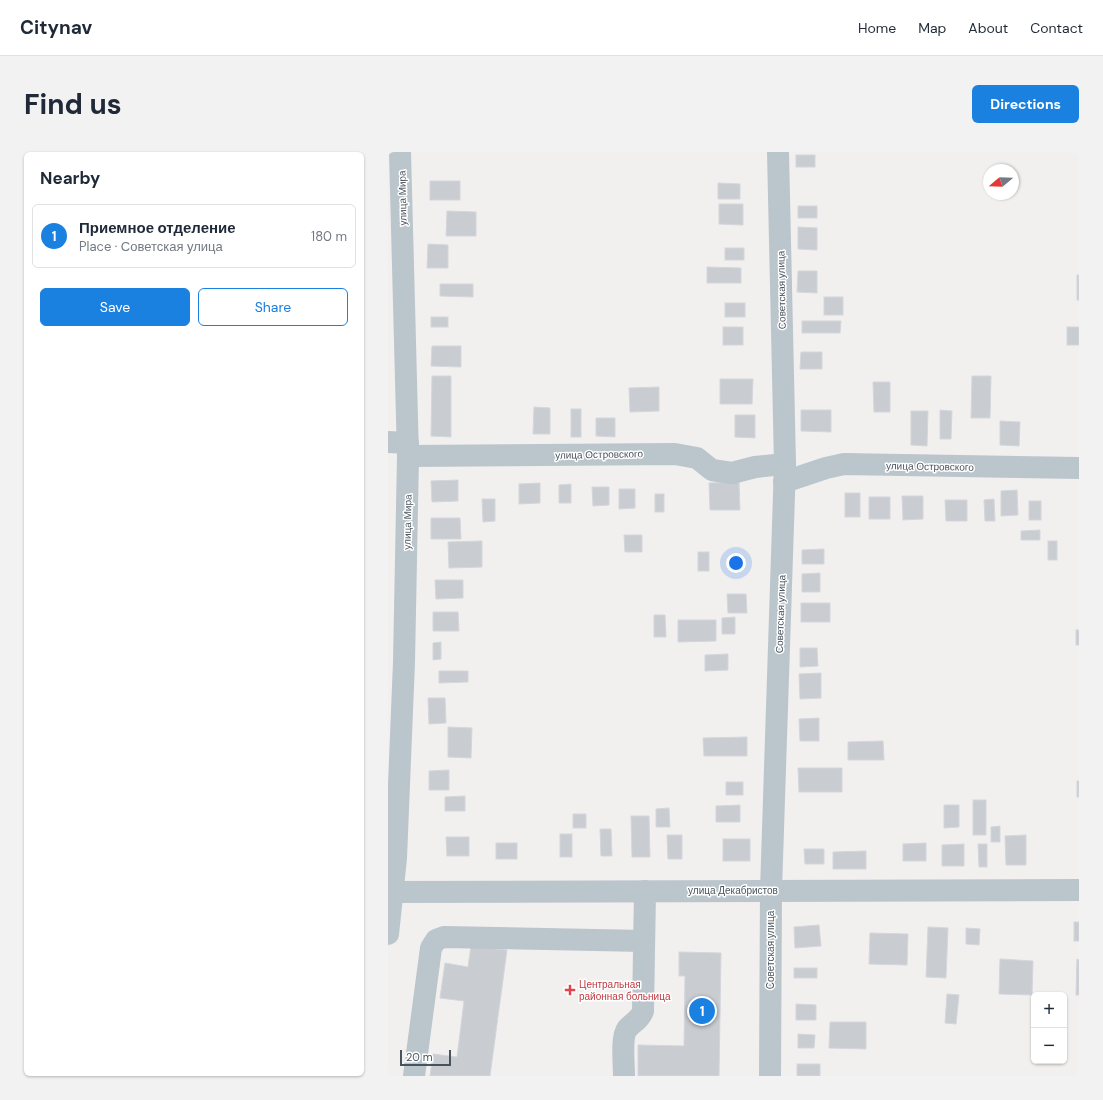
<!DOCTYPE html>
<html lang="en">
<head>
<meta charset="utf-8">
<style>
  body { margin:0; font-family:"DM Sans",sans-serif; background:#f2f2f3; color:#1f2937 }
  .controls { position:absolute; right:12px; bottom:12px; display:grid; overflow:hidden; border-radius:6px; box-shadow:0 1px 3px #0004 }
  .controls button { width:36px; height:36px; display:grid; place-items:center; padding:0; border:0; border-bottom:1px solid #e0e1e3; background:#fff; color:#1f2937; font:20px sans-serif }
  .compass { position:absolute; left:595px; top:12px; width:36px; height:36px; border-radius:50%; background:#fff; box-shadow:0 1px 3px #0004; rotate:251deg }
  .scale { position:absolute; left:12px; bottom:10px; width:51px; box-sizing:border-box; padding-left:4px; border:2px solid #47545d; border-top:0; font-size:11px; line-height:14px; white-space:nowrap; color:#47545d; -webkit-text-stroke:3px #fff; paint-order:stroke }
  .you { position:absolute; left:348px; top:411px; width:14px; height:14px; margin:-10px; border:3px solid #fff; border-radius:50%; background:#1a73e8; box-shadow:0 0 0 6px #1a73e833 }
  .badge { display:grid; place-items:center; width:26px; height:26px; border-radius:50%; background:#1a81e1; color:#fff; font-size:13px; font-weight:700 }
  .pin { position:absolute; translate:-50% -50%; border:2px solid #fff; box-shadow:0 1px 4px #0006 }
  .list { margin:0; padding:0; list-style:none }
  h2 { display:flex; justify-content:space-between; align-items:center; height:52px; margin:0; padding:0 16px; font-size:17px }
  h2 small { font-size:13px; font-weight:400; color:#747a83 }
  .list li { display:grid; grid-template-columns:26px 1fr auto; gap:12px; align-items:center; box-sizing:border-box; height:64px; margin:0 8px 8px; padding:0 8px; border:1px solid #e0e1e3; border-radius:6px }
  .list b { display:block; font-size:15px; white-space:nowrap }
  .list p { margin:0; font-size:13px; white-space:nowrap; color:#747a83 }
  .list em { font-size:13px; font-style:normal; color:#747a83 }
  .actions { display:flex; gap:8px; padding:12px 16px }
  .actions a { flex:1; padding:9px 0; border:1px solid #1a81e1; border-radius:6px; text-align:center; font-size:14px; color:#1a81e1 }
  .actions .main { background:#1a81e1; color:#fff }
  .map { position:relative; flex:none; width:691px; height:924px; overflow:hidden; border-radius:6px }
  header { display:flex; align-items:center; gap:24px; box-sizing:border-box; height:56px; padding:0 20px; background:#fff; border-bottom:1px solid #e0e1e3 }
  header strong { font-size:19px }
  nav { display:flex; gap:22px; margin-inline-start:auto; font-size:14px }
  .intro { display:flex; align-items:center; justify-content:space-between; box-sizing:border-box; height:96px; padding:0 24px }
  h1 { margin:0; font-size:28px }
  .button { padding:10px 18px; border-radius:6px; background:#1a81e1; color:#fff; font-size:14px; font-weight:700 }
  main { display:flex; gap:24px; padding:0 24px }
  aside { flex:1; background:#fff; border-radius:6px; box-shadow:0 1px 3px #0004 }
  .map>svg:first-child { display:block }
  .building { fill:#c9cdd2; stroke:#d3d6db }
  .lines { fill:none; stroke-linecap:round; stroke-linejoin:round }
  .minor { stroke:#bbc5cc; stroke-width:22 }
  .health-dot { fill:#e0444e; stroke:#fff; stroke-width:1.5 }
  .labels { text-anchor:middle; stroke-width:3; stroke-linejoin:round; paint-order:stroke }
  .street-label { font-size:10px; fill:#47545d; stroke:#fff }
  .health-label { font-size:10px; fill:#be3a42; stroke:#fff; text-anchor:start }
</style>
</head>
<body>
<header>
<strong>Citynav</strong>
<nav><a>Home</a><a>Map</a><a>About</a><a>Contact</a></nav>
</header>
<div class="intro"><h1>Find us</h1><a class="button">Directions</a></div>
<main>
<aside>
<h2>Nearby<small></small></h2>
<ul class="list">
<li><span class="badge">1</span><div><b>Приемное отделение</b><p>Place · Советская улица</p></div><em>180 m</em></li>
</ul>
<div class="actions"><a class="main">Save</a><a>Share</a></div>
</aside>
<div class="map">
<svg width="691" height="924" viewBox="0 0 691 924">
  <rect width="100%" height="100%" fill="#f2efef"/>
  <g class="building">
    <rect x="408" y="3" width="19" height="12"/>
    <rect x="42" y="29" width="30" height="19"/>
    <polygon points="330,31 352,32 352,47 330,47"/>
    <polygon points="331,52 355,52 355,73 331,72"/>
    <rect x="410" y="54" width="19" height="12"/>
    <polygon points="59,59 88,60 88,84 58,84"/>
    <polygon points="410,75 429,76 429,98 410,97"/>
    <polygon points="40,92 60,93 60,116 39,116"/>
    <rect x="337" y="96" width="19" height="12"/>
    <polygon points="319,115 353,116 353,131 319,131"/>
    <polygon points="410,119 429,119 429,141 409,140"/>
    <rect x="689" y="123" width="2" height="25"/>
    <polygon points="52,132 85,132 85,145 52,144"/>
    <rect x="436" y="145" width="19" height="18"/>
    <rect x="337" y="151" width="20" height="14"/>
    <rect x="43" y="165" width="17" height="10"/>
    <polygon points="414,169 453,169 452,181 414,181"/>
    <rect x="335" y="175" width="20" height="18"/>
    <rect x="679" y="175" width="12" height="18"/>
    <polygon points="44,194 73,194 73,215 43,214"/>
    <polygon points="413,200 434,200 434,217 412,217"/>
    <polygon points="44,224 63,224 63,285 43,284"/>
    <polygon points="584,224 603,224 602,266 583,266"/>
    <polygon points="332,227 365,227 364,252 332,252"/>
    <polygon points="485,230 502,230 502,260 486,260"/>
    <polygon points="271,235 271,259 242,260 241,236"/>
    <polygon points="146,255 162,256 162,282 145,282"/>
    <rect x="183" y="257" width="10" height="28"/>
    <polygon points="413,258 443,258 443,280 413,279"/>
    <polygon points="552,258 564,259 563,287 552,287"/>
    <polygon points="523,259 540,259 539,294 523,293"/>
    <polygon points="347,263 367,263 367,286 347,285"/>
    <polygon points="208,266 227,266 227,285 208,284"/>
    <polygon points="612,269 632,270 631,294 612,293"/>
    <polygon points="70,328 70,349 44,350 43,329"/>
    <polygon points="351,330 352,358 322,358 321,331"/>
    <polygon points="152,331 152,351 131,352 131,332"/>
    <polygon points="183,332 183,351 171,351 171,333"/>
    <polygon points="204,335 221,335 221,353 205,354"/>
    <polygon points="231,337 247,337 247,356 231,357"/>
    <polygon points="629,338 630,363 613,364 613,339"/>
    <rect x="457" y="341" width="15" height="24"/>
    <rect x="267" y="342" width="9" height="18"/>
    <polygon points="514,344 535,344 535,367 515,368"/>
    <rect x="481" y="345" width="21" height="22"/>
    <polygon points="94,347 107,347 107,369 95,370"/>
    <polygon points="606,347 607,369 597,369 596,348"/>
    <polygon points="557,348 579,348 579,369 558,369"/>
    <rect x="641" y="349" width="12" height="19"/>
    <polygon points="43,366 72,366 73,387 43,387"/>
    <polygon points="652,378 652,388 633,388 633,379"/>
    <polygon points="236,383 254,383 254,400 237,400"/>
    <polygon points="94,389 94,415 61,416 60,390"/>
    <rect x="660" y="389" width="9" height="19"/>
    <polygon points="436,397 436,412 414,412 414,398"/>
    <rect x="310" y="400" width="11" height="19"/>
    <polygon points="432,421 432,440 414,440 414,422"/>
    <polygon points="47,428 75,428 75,446 48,447"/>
    <polygon points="339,442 358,442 359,461 340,461"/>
    <rect x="413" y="451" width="29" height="19"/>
    <polygon points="45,460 70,460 71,479 45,479"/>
    <polygon points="266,463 277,463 278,485 266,485"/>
    <polygon points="347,465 347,482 334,482 334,466"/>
    <polygon points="290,468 328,468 328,489 290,490"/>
    <rect x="688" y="478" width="3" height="15"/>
    <polygon points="53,490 53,507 45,508 45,491"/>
    <polygon points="412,496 429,496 430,514 412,515"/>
    <polygon points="340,502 340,518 317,519 317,503"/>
    <polygon points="51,519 80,519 80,530 51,531"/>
    <polygon points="433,521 433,546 412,547 411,522"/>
    <polygon points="40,546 57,546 58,571 41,572"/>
    <polygon points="431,566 431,589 412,589 411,567"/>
    <polygon points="60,575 84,576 83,606 60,605"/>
    <polygon points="359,585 359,604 316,604 315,586"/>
    <polygon points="495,589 496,608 460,608 460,590"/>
    <polygon points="410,616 454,616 454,640 411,640"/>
    <polygon points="61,618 61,638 41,638 41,619"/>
    <rect x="689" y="629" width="2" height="16"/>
    <rect x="338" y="630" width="17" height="13"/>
    <polygon points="77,644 77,659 57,659 57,645"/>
    <rect x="585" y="648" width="13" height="35"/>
    <polygon points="352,653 352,670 328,670 328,654"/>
    <polygon points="556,653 571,653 571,675 556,676"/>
    <polygon points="281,656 282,675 268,675 268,657"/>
    <rect x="185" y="662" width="13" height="14"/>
    <polygon points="243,664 261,664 262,705 244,705"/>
    <polygon points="612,674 612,690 603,690 603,675"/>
    <polygon points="212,677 223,677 224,704 213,704"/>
    <rect x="172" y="682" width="12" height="23"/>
    <polygon points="279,683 294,683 294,707 280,707"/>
    <polygon points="638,683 638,713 618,713 617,684"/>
    <polygon points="58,685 81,685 81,704 59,704"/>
    <rect x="335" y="687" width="27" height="22"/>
    <rect x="108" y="691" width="21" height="16"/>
    <polygon points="538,691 538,709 515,709 515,692"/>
    <polygon points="576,692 576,714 554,714 554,693"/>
    <polygon points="590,692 599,692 599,715 591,715"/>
    <polygon points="416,697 436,697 436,712 417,712"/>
    <polygon points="478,699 478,717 445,717 445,700"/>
    <rect x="686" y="770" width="5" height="19"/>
    <polygon points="431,773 433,794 407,796 406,775"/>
    <polygon points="540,775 560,776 558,826 538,825"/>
    <polygon points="578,776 592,777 591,793 578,792"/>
    <polygon points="482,781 520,782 519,813 481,812"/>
    <polygon points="83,794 119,798 102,924 42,924 45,902 69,905 76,849 52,846 57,811 80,815"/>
    <polygon points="291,800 333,801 331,924 250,924 250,893 296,894 297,824 291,824"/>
    <polygon points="612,807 645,809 644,843 611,842"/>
    <polygon points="689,807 691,808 691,843 688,843"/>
    <rect x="406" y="816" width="23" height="10"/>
    <polygon points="559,842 571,843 568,872 557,871"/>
    <polygon points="408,852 428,853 428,868 408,868"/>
    <polygon points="442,870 478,870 478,897 441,896"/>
    <polygon points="410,882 427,883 426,896 410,896"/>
    <rect x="409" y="912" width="23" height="12"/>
  </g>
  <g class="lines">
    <g class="minor">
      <polyline points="0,290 20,291"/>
      <polyline points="20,304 287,302 309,306 324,318 344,321 367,315 397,312"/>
      <polyline points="396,330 438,316 456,312 691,316"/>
      <polyline points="0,740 691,738"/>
      <polyline points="0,782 8,706 16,510 20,304 12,0"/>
      <polyline points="26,924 43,796 48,788 56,785 256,789"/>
      <path d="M 236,924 C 236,913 233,885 239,877 C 245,870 252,868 255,859 L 257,739"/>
      <polyline points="382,924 383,738 397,312 390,0"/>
    </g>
  </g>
  <path class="health-dot" d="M180 832h4v4h4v4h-4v4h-4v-4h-4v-4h4z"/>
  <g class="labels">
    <g class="street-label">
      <text transform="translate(14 46) rotate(-91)" y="4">улица Мира</text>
      <text transform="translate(393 138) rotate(-91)" y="4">Советская улица</text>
      <text transform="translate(211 302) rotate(-1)" y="4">улица Островского</text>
      <text transform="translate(542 314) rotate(1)" y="4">улица Островского</text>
      <text transform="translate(19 370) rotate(-89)" y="4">улица Мира</text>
      <text transform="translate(392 462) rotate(-88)" y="4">Советская улица</text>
      <text x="345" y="742">улица Декабристов</text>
      <text transform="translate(382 798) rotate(-90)" y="4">Советская улица</text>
    </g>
    <g class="health-label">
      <text x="191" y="836">Центральная<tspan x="191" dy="12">районная больница</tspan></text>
    </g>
  </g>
</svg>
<div class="controls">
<button>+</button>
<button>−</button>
</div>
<svg class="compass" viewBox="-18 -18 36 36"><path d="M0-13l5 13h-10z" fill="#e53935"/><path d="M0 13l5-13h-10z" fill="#747a83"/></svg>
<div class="scale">20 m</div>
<div class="you"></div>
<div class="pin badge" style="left:314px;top:859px">1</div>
</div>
</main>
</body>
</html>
